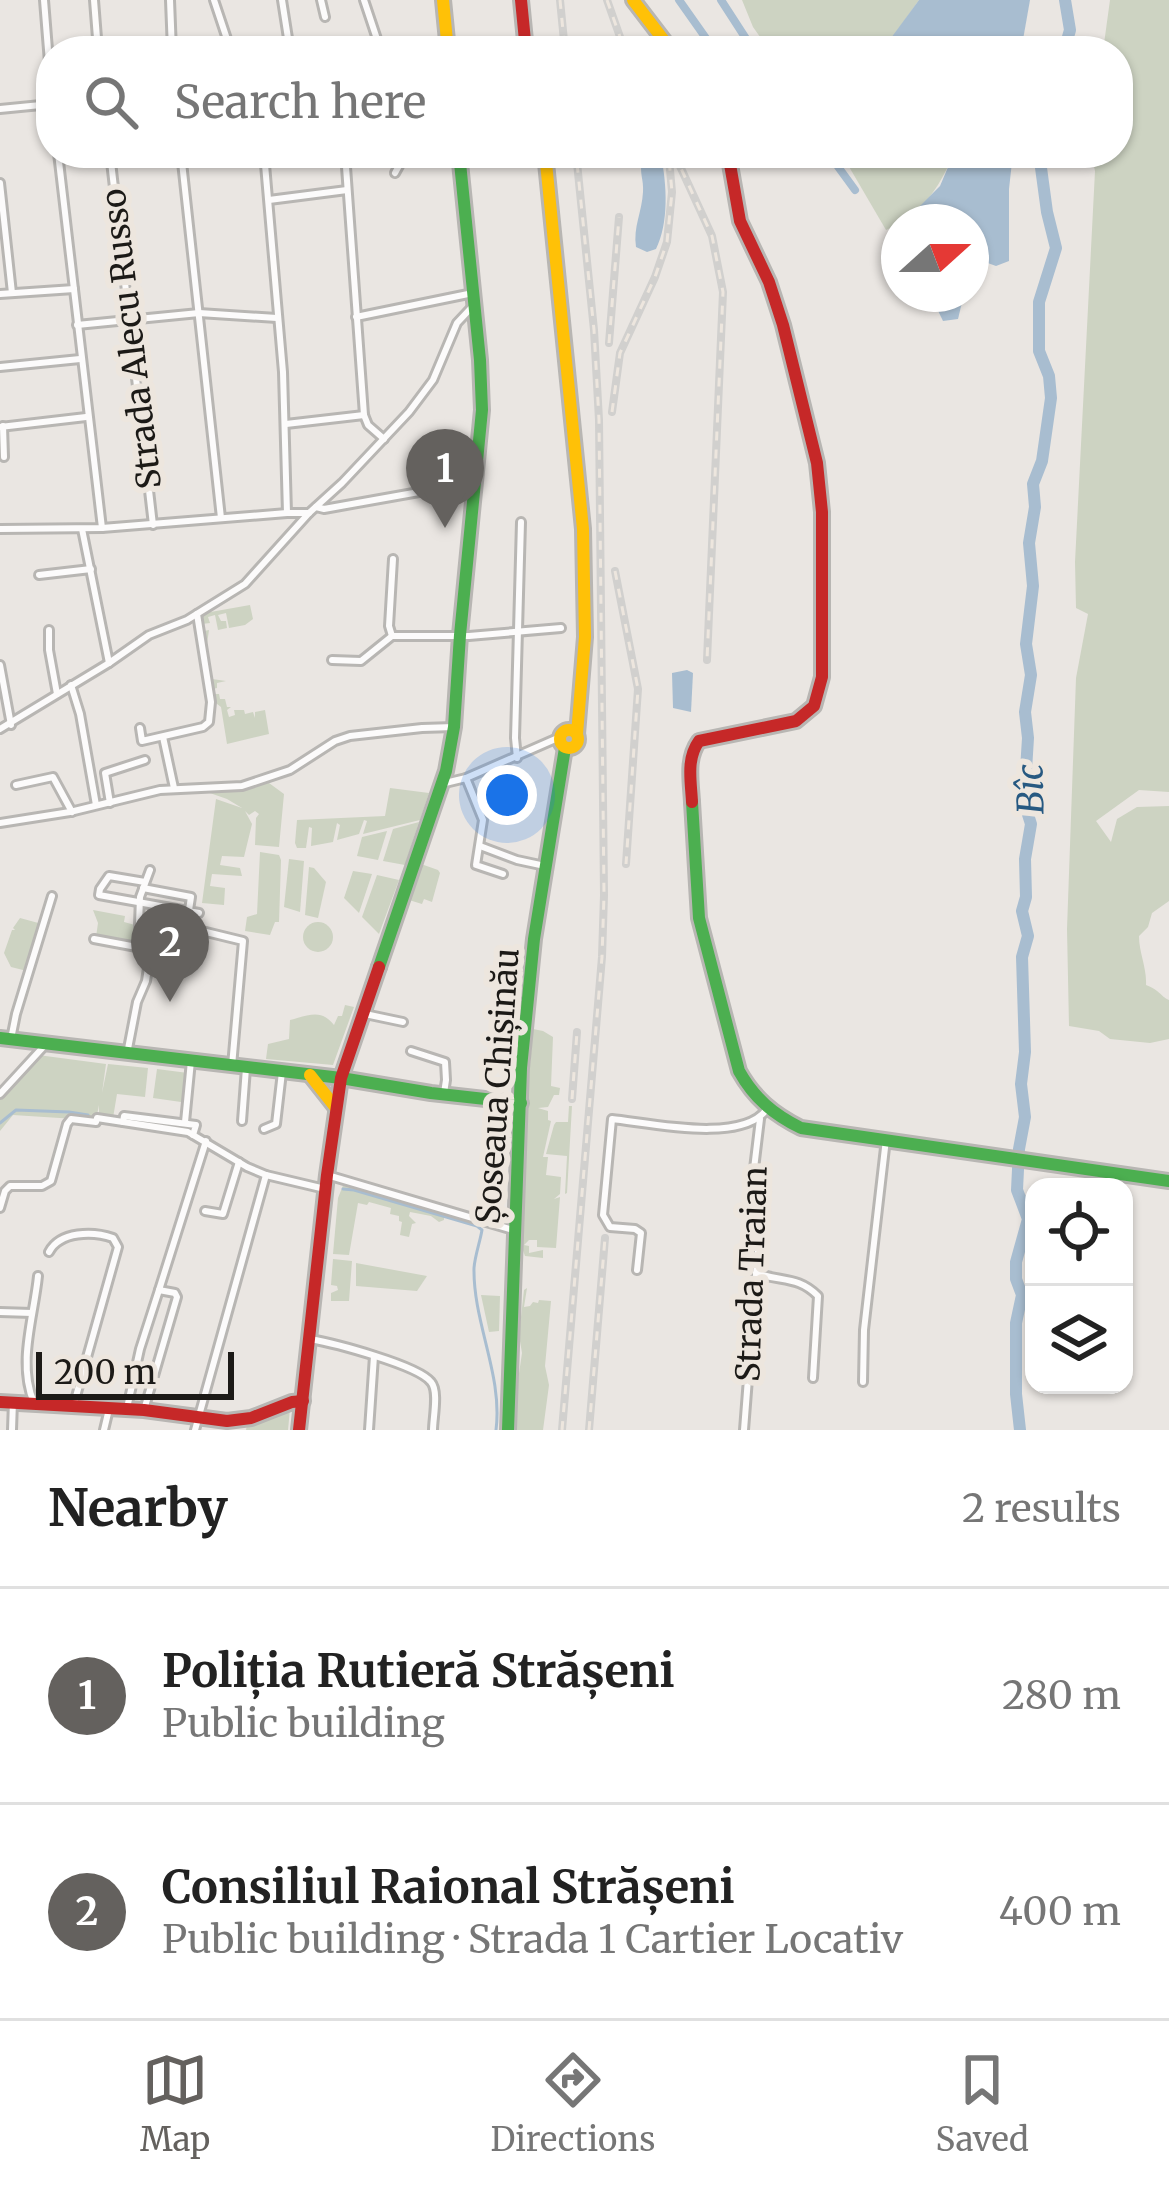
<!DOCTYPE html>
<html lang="en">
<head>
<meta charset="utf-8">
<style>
  body { margin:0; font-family:Merriweather,serif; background:#f2f2f2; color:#222 }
  .controls { position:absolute; right:36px; bottom:36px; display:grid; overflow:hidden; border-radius:24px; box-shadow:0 3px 9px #0004 }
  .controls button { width:108px; height:108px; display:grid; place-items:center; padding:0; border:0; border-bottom:3px solid #e0e0e0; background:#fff; color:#222; font:60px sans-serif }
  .compass { position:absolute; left:881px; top:204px; width:108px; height:108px; border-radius:50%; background:#fff; box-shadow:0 3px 9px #0004; rotate:69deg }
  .scale { position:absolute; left:36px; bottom:30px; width:198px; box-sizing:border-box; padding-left:12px; border:6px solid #1c1a17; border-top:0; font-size:33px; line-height:42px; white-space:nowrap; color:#1c1a17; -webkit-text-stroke:9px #ede6de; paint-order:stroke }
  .you { position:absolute; left:507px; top:795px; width:42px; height:42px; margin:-30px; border:9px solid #fff; border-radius:50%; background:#1a73e8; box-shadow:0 0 0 18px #1a73e833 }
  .badge { display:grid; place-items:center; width:78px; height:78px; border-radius:50%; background:#64615e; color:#fff; font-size:39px; font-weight:700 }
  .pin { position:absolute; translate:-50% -99px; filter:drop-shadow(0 3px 6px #0008) }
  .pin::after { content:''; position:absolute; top:63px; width:42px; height:36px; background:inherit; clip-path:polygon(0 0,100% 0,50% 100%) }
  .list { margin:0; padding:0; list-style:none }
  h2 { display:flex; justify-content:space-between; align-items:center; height:156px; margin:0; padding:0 48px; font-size:51px }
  h2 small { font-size:39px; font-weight:400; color:#767676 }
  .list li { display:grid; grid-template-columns:78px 1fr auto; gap:36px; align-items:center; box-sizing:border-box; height:216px; padding:0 48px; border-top:3px solid #e0e0e0 }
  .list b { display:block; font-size:45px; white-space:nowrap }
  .list p { margin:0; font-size:39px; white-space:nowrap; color:#767676 }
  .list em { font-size:39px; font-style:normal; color:#767676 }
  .icon { flex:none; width:66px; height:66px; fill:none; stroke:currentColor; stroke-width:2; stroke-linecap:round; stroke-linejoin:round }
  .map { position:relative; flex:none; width:1169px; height:1430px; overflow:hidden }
  .search { position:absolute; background:#fff; box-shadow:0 3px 9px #0004; left:36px; right:36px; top:36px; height:132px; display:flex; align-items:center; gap:30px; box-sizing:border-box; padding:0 42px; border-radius:48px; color:#767676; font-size:45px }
  .sheet { height:588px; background:#fff }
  nav { display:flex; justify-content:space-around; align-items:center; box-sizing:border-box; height:168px; border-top:3px solid #e0e0e0; background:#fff; font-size:33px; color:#767676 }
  nav a { display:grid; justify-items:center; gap:6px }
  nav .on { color:#64615e }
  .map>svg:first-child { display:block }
  .green { fill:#cdd3c2 }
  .water { fill:#a8bdd0 }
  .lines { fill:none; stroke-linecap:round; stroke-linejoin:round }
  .stream { stroke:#a8bdd0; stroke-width:3 }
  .canal { stroke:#a8bdd0; stroke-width:8 }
  .river { stroke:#a8bdd0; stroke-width:12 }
  .street-casing { stroke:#b8b6b3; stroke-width:12 }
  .fast-casing { stroke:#b8b6b3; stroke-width:18 }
  .slow-casing { stroke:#b8b6b3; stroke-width:18 }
  .jam-casing { stroke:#b8b6b3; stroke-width:18 }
  .street { stroke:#fcfbfb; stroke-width:6 }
  .fast { stroke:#4caf50; stroke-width:12 }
  .slow { stroke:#ffc107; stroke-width:12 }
  .jam { stroke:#c62828; stroke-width:12 }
  .rail-casing { stroke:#d1d0ce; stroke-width:8 }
  .rail { stroke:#ede6de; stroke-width:3; stroke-dasharray:9; stroke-linecap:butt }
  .labels { text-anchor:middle; stroke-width:12; stroke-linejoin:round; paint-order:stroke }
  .street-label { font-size:33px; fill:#1c1a17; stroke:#ede6de }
  .water-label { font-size:36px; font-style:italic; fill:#275981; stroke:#ede6de }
</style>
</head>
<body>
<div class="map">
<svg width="1169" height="1430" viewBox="0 0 1169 1430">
  <rect width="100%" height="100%" fill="#eae6e2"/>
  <g class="green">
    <polygon points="742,0 919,0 892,38 896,51 770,51 753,27"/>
    <path d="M 1110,0 L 1169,0 L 1169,792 L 1139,790 L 1096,821 L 1111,842 L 1117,819 L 1137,807 L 1169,806 L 1169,901 L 1152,913 L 1148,927 L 1139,936 C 1139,953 1147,968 1146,985 C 1160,990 1160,996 1169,1000 L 1169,1039 L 1150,1043 L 1110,1039 L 1099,1031 L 1069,1026 L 1067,929 L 1076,678 L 1088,614 L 1076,608 L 1075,562 L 1095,171 L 1091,153 L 1118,153 L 1118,51 L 1103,51 Z"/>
    <path d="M 841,153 L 954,153 C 938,191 921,214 886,230 Z"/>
    <polygon points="250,605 253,619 245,625 229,628 226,613 218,615 221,621 226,621 227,628 218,630 215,615 208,617 210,623 202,624 204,631 209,630 207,644 212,679 226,681 217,683 217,688 213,689 214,694 219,694 220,699 225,699 227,707 231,707 227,710 229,717 235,715 234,710 244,710 245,714 253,712 255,718 255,712 265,710 269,734 227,744 221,707 212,700 200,620 205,613"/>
    <polygon points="269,783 284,794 279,847 255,845 256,818 259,814 255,811 249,815 245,811 252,824 244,857 222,856 220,865 240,868 242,876 212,874 210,886 225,888 224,905 202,903 216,799 242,808 227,799 207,792"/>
    <polygon points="390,788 429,793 420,820 363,834 367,821 364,820 359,834 337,840 340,825 337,823 333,842 311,846 312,828 309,827 306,848 297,848 295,843 297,820 385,816"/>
    <polygon points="419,822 405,865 383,861 393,829"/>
    <polygon points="387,831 378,860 357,856 362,837"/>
    <polygon points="260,852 279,855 281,860 279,922 275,922 270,935 245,931 247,917 257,914"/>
    <polygon points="289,859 304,861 300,912 284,907"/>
    <polygon points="421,864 438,870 440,873 432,902 424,899 422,904 409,900"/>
    <polygon points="309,867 314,868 326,882 318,918 305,915"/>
    <polygon points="353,871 372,874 359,913 344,898"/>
    <polygon points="377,875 399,880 379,934 362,917"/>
    <polygon points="93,910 125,916 124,922 135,925 139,931 140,945 96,937 98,923"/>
    <polygon points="20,918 42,924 27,971 11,967 4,953 12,930 15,930 13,928"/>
    <circle cx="318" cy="937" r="15"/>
    <path d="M 345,1005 L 354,1007 L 333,1065 L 266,1059 L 268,1044 L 289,1039 L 290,1020 C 310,1015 321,1009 334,1025 L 338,1016 L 342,1016 Z"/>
    <polygon points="533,1029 543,1031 553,1037 551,1086 560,1088 559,1095 554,1095 548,1107 538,1108 548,1111 548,1120 551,1121 543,1157 548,1157 546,1175 561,1177 560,1194 554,1199 560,1197 556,1248 537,1247 537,1240 529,1240 524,1245 529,1246 529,1253 543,1250 543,1258 525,1256 520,1242 524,1138"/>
    <polygon points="38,1055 106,1064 102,1093 108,1064 148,1068 145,1097 117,1094 113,1118 99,1116 99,1105 97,1115 91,1120 13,1115 0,1131 0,1098"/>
    <polygon points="157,1069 188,1073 182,1117 181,1102 153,1098"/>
    <polygon points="569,1106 572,1106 567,1193 565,1194 567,1156 546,1154 554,1125 556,1122 568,1122"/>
    <polygon points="344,1183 444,1213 444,1220 439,1222 431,1216 410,1212 409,1216 416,1223 412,1224 409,1237 400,1235 402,1222 399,1221 399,1216 390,1214 391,1208 369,1202 367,1205 358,1203 349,1255 333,1254 338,1198"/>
    <polygon points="333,1259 352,1261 349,1301 331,1301 331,1293 338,1290 337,1286 331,1285"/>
    <polygon points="356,1263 427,1276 417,1291 356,1286"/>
    <polygon points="527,1288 524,1307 530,1306 533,1302 538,1303 539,1300 551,1301 545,1366 549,1385 543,1430 515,1430 515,1401 522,1353 519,1335 524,1290"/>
    <polygon points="481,1295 500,1296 499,1331 489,1332"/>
    <polygon points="284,1409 290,1409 288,1430 246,1430 247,1425"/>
  </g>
  <g class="water">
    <polygon points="919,0 1030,0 1021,51 896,51 891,38"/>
    <polygon points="954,153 1013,153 1009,189 1009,261 996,266 985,262 971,280 971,222 904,222 940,186"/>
    <path d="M 661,156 C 667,185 669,223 656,249 L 647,252 L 636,247 C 633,227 642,212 643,192 C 644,180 639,173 642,160 Z"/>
    <polygon points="930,294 964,294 958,319 943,321"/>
    <polygon points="687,670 693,673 691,712 673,708 672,673"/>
  </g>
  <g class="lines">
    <g class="stream">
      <polyline points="0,1123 16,1110 69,1112 88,1115"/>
      <path d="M 343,1189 L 354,1190 L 477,1226 L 482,1230 C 480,1242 475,1255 474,1268 C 473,1323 503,1375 496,1430"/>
    </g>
    <g class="canal">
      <polyline points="679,0 715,51"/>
      <polyline points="721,0 754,51"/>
      <polyline points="828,153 855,190"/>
    </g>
    <g class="river">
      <polyline points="1064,51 1070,30 1065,0"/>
      <polyline points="1020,1430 1016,1394 1016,1323 1022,1295 1016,1279 1016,1262 1028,1219 1017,1190 1019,1149 1025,1117 1021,1084 1025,1052 1022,957 1028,936 1022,911 1026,897 1025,859 1031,824 1024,802 1028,738 1025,712 1031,675 1026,644 1033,586 1029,543 1035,507 1033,484 1042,461 1051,398 1049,376 1039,351 1039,302 1056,248 1047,212 1039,153"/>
    </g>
    <g class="street-casing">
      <g id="street">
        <polyline points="44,0 51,87"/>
        <polyline points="94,0 98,51"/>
        <polyline points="170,0 172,51"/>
        <polyline points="214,0 231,51"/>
        <polyline points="282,0 290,51"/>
        <polyline points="321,0 325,17"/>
        <polyline points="364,0 381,51"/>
        <polyline points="0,109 51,104"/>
        <polyline points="58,153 102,528"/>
        <polyline points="110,153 153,525"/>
        <polyline points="181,153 221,518"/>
        <polyline points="264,153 283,372 287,513"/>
        <polyline points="345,153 364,415 368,425 384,439"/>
        <polyline points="395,173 406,153"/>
        <polyline points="0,183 12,293"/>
        <polyline points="269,200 347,190"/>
        <polyline points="0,294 74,289"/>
        <polyline points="356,317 473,293"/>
        <polyline points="77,325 199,313 277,318"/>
        <polyline points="0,367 80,359"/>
        <polyline points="286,424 364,415"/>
        <polyline points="3,426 4,457"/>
        <polyline points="0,427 86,417"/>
        <polyline points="316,507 324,509 419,492"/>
        <polyline points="0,529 102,528 287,513 309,513"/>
        <polyline points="82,529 109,663"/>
        <polyline points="39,575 91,569"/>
        <polyline points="49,630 49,650 57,694"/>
        <polyline points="392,636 389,626 393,559"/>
        <polyline points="332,660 361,661 392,636 469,636 561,628"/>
        <polyline points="0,665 11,725"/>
        <polyline points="71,685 80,714 96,805"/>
        <polyline points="140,728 142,741 203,727 209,722 211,702 197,614"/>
        <polyline points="0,729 109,663 149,635 187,620 245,584 309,513 342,483 409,412 433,380 457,323 472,307"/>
        <polyline points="163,737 174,788"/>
        <polyline points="517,758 515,738 521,522"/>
        <polyline points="466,778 483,820 476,865 503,874"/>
        <polyline points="441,784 466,778 560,737"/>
        <polyline points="16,785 53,777 72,812"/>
        <polyline points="110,803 105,773 145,760"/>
        <polyline points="0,823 70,812 160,790 242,786 290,770 335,741 350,736 422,728 454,727"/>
        <polyline points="480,846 517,860 545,866"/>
        <polyline points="145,882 109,876 100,889 99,895 199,913"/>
        <polyline points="143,888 191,897 189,910"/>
        <polyline points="202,931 243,941 232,1066"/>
        <polyline points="94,939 142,948"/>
        <polyline points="365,1014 403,1022"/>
        <polyline points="11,1039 16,1014 52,896"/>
        <polyline points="411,1051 445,1062 446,1080 444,1093"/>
        <polyline points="127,1054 137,1002 146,981 148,968 139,925 140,897 150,870"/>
        <polyline points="0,1094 46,1044"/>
        <polyline points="242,1121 246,1068"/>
        <polyline points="123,1122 124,1116 196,1125 193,1135"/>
        <polyline points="185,1122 191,1061"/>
        <polyline points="264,1129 276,1124 282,1072"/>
        <polyline points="327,1175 513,1230"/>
        <polyline points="0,1208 5,1191 10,1186 42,1186 51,1181 67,1124 71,1119 96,1122 97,1118 188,1132 247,1167 266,1175 325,1189"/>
        <polyline points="205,1211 223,1214 239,1162"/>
        <path d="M 49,1252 C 60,1231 93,1231 113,1238 L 118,1247 L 73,1407"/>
        <path d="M 637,1270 L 641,1233 L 635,1229 L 610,1227 L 603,1215 L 612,1119 C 650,1123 742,1144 767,1109"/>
        <path d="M 756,1273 C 782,1282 798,1276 818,1296 L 813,1378"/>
        <polyline points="0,1312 32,1313"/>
        <path d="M 310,1339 C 333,1343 418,1365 431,1382 C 439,1391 433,1418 433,1430"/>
        <polyline points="863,1382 864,1330 886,1139"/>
        <path d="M 34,1403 C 17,1363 34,1317 38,1276"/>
        <polyline points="127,1408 140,1349 159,1290"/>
        <polyline points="144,1410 177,1297 175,1293 159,1290 206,1141"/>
        <polyline points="12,1430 13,1401"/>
        <polyline points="104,1430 109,1409"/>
        <polyline points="195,1430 266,1175"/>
        <polyline points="369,1430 374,1356"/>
        <polyline points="744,1430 759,1237 749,1210 760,1119"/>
      </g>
    </g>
    <g class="fast-casing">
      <g id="fast">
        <path d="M 692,802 L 699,918 L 739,1071 C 754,1098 773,1114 801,1128 L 1169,1181"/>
        <polyline points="379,967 446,771 454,727 460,635 482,410 480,360 459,153"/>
        <polyline points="0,1038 341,1078 431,1093 521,1103"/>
        <polyline points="508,1430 521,1068 534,939 565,748"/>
      </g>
    </g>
    <g class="slow-casing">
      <g id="slow">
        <polyline points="443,0 448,51"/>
        <polyline points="633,0 672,51"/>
        <polyline points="545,153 583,529 585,637 577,734"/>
        <circle cx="569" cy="739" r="9"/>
        <polyline points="310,1075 336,1108"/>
      </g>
    </g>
    <g class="jam-casing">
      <g id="jam">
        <polyline points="521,0 526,51"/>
        <path d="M 692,802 C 691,781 686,759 699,741 L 796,721 L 814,706 L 822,677 L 822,512 L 817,463 L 783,325 L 769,282 L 740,221 L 728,153"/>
        <polyline points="0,1402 144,1410 227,1421 251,1418 292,1402 303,1401"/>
        <polyline points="299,1430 327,1175 341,1078 379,967"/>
      </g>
    </g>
    <use href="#street" class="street"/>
    <use href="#fast" class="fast"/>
    <use href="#slow" class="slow"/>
    <use href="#jam" class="jam"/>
    <g class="rail-casing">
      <g id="rail">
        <polyline points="560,0 565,51"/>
        <polyline points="607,0 625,51"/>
        <polyline points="674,153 712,236 723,292 707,660"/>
        <polyline points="609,343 619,217"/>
        <polyline points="612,412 620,353 655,277 667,242 672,192 669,159"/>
        <polyline points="615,571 638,689 626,864"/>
        <polyline points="572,1099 577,1032"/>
        <polyline points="562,1430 602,957 604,895 599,420 594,330 576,153"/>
        <polyline points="589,1430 605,1238"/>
      </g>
    </g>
    <use href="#rail" class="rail"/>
  </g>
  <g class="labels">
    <g class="street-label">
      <text transform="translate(131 339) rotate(-97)" y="12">Strada Alecu Russo</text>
      <text transform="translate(497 1086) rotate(-86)" y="12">Șoseaua Chișinău</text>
      <text transform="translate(751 1274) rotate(-88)" y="12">Strada Traian</text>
    </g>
    <g class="water-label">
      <text transform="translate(1030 789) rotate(-91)" y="13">Bîc</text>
    </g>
  </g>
</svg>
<div class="controls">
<button><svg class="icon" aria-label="locate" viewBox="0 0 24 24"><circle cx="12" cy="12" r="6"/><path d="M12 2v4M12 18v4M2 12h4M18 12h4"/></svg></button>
<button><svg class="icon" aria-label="layers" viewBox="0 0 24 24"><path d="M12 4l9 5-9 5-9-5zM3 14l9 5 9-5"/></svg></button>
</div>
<svg class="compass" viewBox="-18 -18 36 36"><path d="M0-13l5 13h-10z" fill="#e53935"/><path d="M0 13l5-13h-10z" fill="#767676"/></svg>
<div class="scale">200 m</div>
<div class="you"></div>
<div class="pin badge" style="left:445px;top:528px">1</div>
<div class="pin badge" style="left:170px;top:1002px">2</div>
<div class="search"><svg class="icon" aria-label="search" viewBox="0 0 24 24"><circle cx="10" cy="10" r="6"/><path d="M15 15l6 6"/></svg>Search here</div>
</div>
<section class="sheet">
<h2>Nearby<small>2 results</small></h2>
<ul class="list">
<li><span class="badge">1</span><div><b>Poliția Rutieră Strășeni</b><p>Public building</p></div><em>280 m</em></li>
<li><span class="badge">2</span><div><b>Consiliul Raional Strășeni</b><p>Public building · Strada 1 Cartier Locativ</p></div><em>400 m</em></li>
</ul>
</section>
<nav>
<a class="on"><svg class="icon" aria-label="map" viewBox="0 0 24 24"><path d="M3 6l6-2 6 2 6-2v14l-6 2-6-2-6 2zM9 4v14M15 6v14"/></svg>Map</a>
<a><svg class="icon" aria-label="directions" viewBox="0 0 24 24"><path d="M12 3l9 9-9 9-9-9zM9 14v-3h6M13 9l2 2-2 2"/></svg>Directions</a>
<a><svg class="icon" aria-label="saved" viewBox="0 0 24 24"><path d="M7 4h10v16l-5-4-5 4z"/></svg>Saved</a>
</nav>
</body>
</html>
